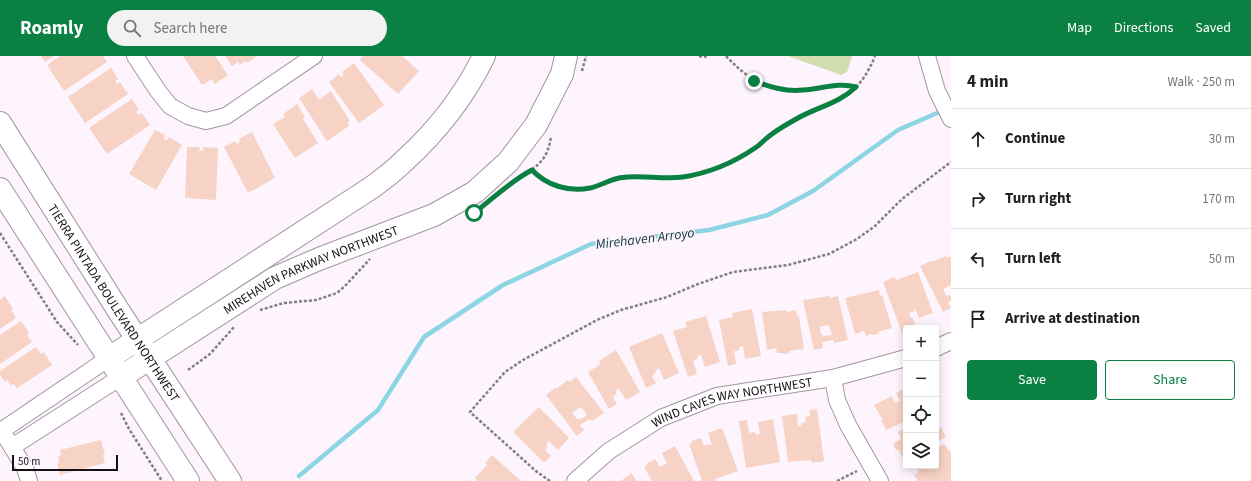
<!DOCTYPE html>
<html lang="en">
<head>
<meta charset="utf-8">
<style>
  body { margin:0; font-family:"Source Sans 3",sans-serif; background:#f2f2f2; color:#202124 }
  .controls { position:absolute; right:12px; bottom:12px; display:grid; overflow:hidden; border-radius:4px; box-shadow:0 2px 10px #0003 }
  .controls button { width:36px; height:36px; display:grid; place-items:center; padding:0; border:0; border-bottom:1px solid #e0e0e0; background:#fff; color:#202124; font:20px sans-serif }
  .scale { position:absolute; left:12px; bottom:10px; width:106px; box-sizing:border-box; padding-left:4px; border:2px solid #151015; border-top:0; font-size:11px; line-height:14px; white-space:nowrap; color:#151015; -webkit-text-stroke:3px #fdf4fd; paint-order:stroke }
  .stop { position:absolute; width:12px; height:12px; margin:-9px; border:3px solid #0b8043; border-radius:50%; background:#fff }
  .stop.end { background:#0b8043; border-color:#fff; box-shadow:0 1px 4px #0008 }
  .list { margin:0; padding:0; list-style:none }
  h2 { display:flex; justify-content:space-between; align-items:center; height:52px; margin:0; padding:0 16px; font-size:17px }
  h2 small { font-size:13px; font-weight:400; color:#757577 }
  .list li { display:grid; grid-template-columns:26px 1fr auto; gap:12px; align-items:center; box-sizing:border-box; height:60px; padding:0 16px; border-top:1px solid #e0e0e0 }
  .list b { display:block; font-size:15px; white-space:nowrap }
  .list em { font-size:13px; font-style:normal; color:#757577 }
  .actions { display:flex; gap:8px; padding:12px 16px }
  .actions a { flex:1; padding:9px 0; border:1px solid #0b8043; border-radius:4px; text-align:center; font-size:14px; color:#0b8043 }
  .actions .main { background:#0b8043; color:#fff }
  .icon { flex:none; width:22px; height:22px; fill:none; stroke:currentColor; stroke-width:2; stroke-linecap:round; stroke-linejoin:round }
  .map { position:relative; flex:none; width:951px; height:425px; overflow:hidden }
  header { display:flex; align-items:center; gap:24px; box-sizing:border-box; height:56px; padding:0 20px; background:#0b8043; color:#fff }
  header strong { font-size:19px }
  nav { display:flex; gap:22px; margin-inline-start:auto; font-size:14px }
  .search { width:280px; height:36px; background:#f2f2f2; display:flex; align-items:center; gap:10px; box-sizing:border-box; padding:0 14px; border-radius:22px; color:#757577; font-size:15px }
  main { display:flex }
  aside { flex:1; background:#fff }
  .map>svg:first-child { display:block }
  .green { fill:#d1dcaf }
  .lines { fill:none; stroke-linecap:round; stroke-linejoin:round }
  .stream { stroke:#8ed5e3; stroke-width:4.5 }
  .building { fill:#f7d3c6; fill-rule:evenodd }
  .street-casing { stroke:#a295a3; stroke-width:18 }
  .secondary-casing { stroke:#a295a3; stroke-width:24 }
  .path { stroke:#847d84; stroke-width:2.5; stroke-dasharray:3 2; stroke-linecap:butt }
  .street { stroke:#fff; stroke-width:16 }
  .secondary { stroke:#fff; stroke-width:22 }
  .route { stroke:#0b8043; stroke-width:5 }
  .labels { text-anchor:middle; stroke-width:3; stroke-linejoin:round; paint-order:stroke }
  .street-label { font-size:13px; fill:#151015; stroke:#fdf4fd }
  .water-label { font-size:14px; font-style:italic; fill:#11333a; stroke:#fdf4fd }
</style>
</head>
<body>
<header>
<strong>Roamly</strong>
<div class="search"><svg class="icon" aria-label="search" viewBox="0 0 24 24"><circle cx="10" cy="10" r="6"/><path d="M15 15l6 6"/></svg>Search here</div>
<nav><a>Map</a><a>Directions</a><a>Saved</a></nav>
</header>
<main>
<div class="map">
<svg width="951" height="425" viewBox="0 0 951 425">
  <rect width="100%" height="100%" fill="#fdf4fd"/>
  <polygon class="green" points="788,0 852,0 847,16 841,19"/>
  <g class="lines">
    <polyline class="stream" points="299,420 378,354 424,281 503,229 591,188 709,174 768,159 813,135 898,74 944,54"/>
  </g>
  <g class="building">
    <polygon points="41,0 54,0 45,6"/>
    <polygon points="60,0 103,0 107,6 64,35 47,9"/>
    <polygon points="183,0 215,0 228,19 215,28 212,23 202,29"/>
    <polygon points="225,0 257,0 247,7 246,5 240,9 238,6 232,10"/>
    <polygon points="363,0 402,0 419,15 398,38 360,4"/>
    <polygon points="354,7 384,49 359,67 329,26 339,18 341,21 344,19 342,16"/>
    <polygon points="111,12 118,23 115,25 117,28 120,26 128,38 85,67 68,41"/>
    <polygon points="312,33 319,44 331,35 350,65 347,67 349,70 327,85 299,42"/>
    <polygon points="132,43 139,54 136,56 139,59 142,57 150,69 107,98 89,72"/>
    <polygon points="297,48 305,61 303,63 318,87 295,102 273,68 285,61 283,58"/>
    <polygon points="155,74 165,79 164,83 167,84 169,81 182,89 156,134 129,118"/>
    <polygon points="252,76 275,122 248,137 224,91 235,85 237,88 240,86 239,83"/>
    <polygon points="187,91 200,91 199,95 203,95 203,91 218,92 216,144 185,142"/>
    <polygon points="946,200 947,202 951,200 951,229 943,233 946,239 951,240 951,245 948,246 951,252 943,256 920,210 931,205 932,206"/>
    <polygon points="918,216 933,257 919,262 915,253 914,253 915,255 909,257 911,262 912,261 916,270 912,272 906,272 906,275 902,277 883,226 895,221 896,224"/>
    <polygon points="879,234 880,240 882,239 892,272 878,276 878,278 872,279 872,278 866,280 864,275 855,278 845,242"/>
    <polygon points="5,240 13,253 11,254 16,262 0,273 0,244"/>
    <path d="M 830,240 L 830,242 L 838,240 L 848,284 L 834,287 L 833,284 L 822,286 L 823,292 L 814,294 L 803,244 ZM 827,269 L 830,271 L 832,279 L 824,280 L 821,278 L 820,271 Z"/>
    <polygon points="752,253 761,300 745,303 743,290 740,291 738,295 734,295 736,308 728,310 719,264 733,261 732,257"/>
    <polygon points="786,254 787,256 796,254 797,260 799,260 804,293 789,295 790,297 783,298 783,297 777,297 776,292 767,294 762,256"/>
    <polygon points="706,260 720,306 705,311 701,299 698,300 696,304 693,305 697,318 688,321 673,275 687,271 685,266"/>
    <polygon points="21,265 29,277 27,279 32,286 0,308 0,279"/>
    <polygon points="662,277 679,317 664,324 659,312 656,314 655,317 652,320 656,327 646,332 629,291"/>
    <polygon points="36,291 41,298 44,296 52,309 17,332 14,328 11,330 7,324 5,326 0,319 0,315"/>
    <polygon points="616,294 640,336 626,344 619,333 616,334 616,338 613,341 617,348 609,353 588,316 601,308 599,305"/>
    <path d="M 576,321 L 604,357 L 592,365 L 590,363 L 580,369 L 584,374 L 577,380 L 546,339 L 555,332 L 556,333 L 568,324 L 570,326 ZM 579,352 L 582,352 L 587,359 L 581,363 L 577,363 L 572,357 Z"/>
    <polygon points="906,332 906,365 886,374 881,364 883,364 874,349 892,340 895,347 900,345 896,337"/>
    <polygon points="539,351 569,382 558,394 549,385 547,387 547,391 545,394 551,400 544,407 513,376"/>
    <polygon points="817,353 824,405 812,407 811,404 788,406 782,360 797,358 798,370 801,370 801,367 806,366 805,361 810,360 809,354"/>
    <polygon points="773,363 780,406 746,412 739,365 747,364 749,377 754,376 757,379 760,378 758,366"/>
    <polygon points="936,367 939,373 941,371 946,381 936,386"/>
    <polygon points="906,371 906,403 904,404 898,393 896,394 893,388 901,383 898,376"/>
    <polygon points="722,372 738,415 715,423 716,425 702,425 689,388 692,387 691,385 701,382 704,390 710,388 710,389 712,389 708,377"/>
    <polygon points="101,384 105,398 103,399 105,407 60,419 57,407 59,407 58,400 61,400 60,394"/>
    <polygon points="944,388 951,397 951,425 918,425 914,419 919,416 914,410 936,410 936,393"/>
    <polygon points="675,390 694,425 652,425 644,411 647,410 646,408 655,403 660,411 665,408 665,409 667,408 662,397"/>
    <polygon points="492,399 521,425 478,425 475,422 487,409 485,407"/>
    <polygon points="631,417 637,425 621,425"/>
  </g>
  <g class="lines">
    <g class="street-casing">
      <g id="street">
        <polyline points="135,0 158,35 170,50 188,60 206,65 226,60 314,0"/>
        <polyline points="927,0 937,35 951,63"/>
        <polyline points="936,292 951,285"/>
        <polyline points="833,322 837,344 848,369 880,425"/>
        <polyline points="1,375 109,302"/>
        <polyline points="7,383 25,412 29,425"/>
        <polyline points="12,391 121,321"/>
        <path id="s1" d="M 575,425 L 609,395 L 661,362 L 717,340 L 833,322 L 906,302"/>
      </g>
    </g>
    <g class="secondary-casing">
      <g id="secondary">
        <path id="s2" d="M 0,67 L 120,257 L 230,425"/>
        <polyline points="0,133 188,425"/>
        <path d="M 109,302 L 371,132 C 382,124 394,115 404,105 C 436,76 465,39 484,0"/>
        <path id="s3" d="M 121,321 L 275,222 L 319,203 L 434,159 L 475,136 L 508,106 L 536,69 L 562,18 L 566,0"/>
      </g>
    </g>
    <g class="path">
      <polyline points="699,0 703,1 708,0"/>
      <path d="M 726,0 C 753,29 776,38 816,33 C 831,31 840,26 856,31"/>
      <polyline points="582,15 586,0"/>
      <path d="M 532,114 C 547,130 569,136 590,132 C 600,130 609,124 619,122 C 632,120 645,122 658,122 C 675,122 691,120 706,116 C 742,107 766,80 798,62 C 813,54 832,50 847,39 C 860,30 869,15 875,0"/>
      <path d="M 519,121 C 539,110 548,103 551,80"/>
      <polyline points="0,177 57,266 78,289"/>
      <polyline points="260,254 284,247 316,244 337,237 345,230 370,203"/>
      <polyline points="188,314 210,298 234,271"/>
      <polyline points="121,357 129,373 162,425"/>
      <polyline points="550,425 537,416 470,356 505,316 523,304 597,264 621,254 667,241 698,228 733,216 788,209 829,198 857,183 875,170 902,143 951,106"/>
      <polyline points="837,425 857,415"/>
    </g>
    <use href="#street" class="street"/>
    <use href="#secondary" class="secondary"/>
  </g>
  <g class="lines">
    <path class="route" d="M 474,157 C 494,142 509,126 532,114 C 547,130 569,136 590,132 C 600,130 609,124 619,122 C 640,118 661,124 683,121 C 709,117 733,107 755,92 C 761,88 766,82 772,78 C 780,72 789,67 798,62 C 818,51 839,47 856,31 C 838,26 822,33 803,34 C 786,36 770,31 754,25"/>
  </g>
  <g class="labels">
    <g class="street-label">
      <text dy="5" stroke="none"><textPath href="#s3" startOffset="219">MIREHAVEN PARKWAY NORTHWEST</textPath></text>
      <text dy="5" stroke="none"><textPath href="#s2" startOffset="213">TIERRA PINTADA BOULEVARD NORTHWEST</textPath></text>
      <text dy="5" stroke="none"><textPath href="#s1" startOffset="180">WIND CAVES WAY NORTHWEST</textPath></text>
    </g>
    <g class="water-label">
      <text transform="translate(645 182) rotate(-7)" y="5">Mirehaven Arroyo</text>
    </g>
  </g>
</svg>
<div class="controls">
<button>+</button>
<button>−</button>
<button><svg class="icon" aria-label="locate" viewBox="0 0 24 24"><circle cx="12" cy="12" r="6"/><path d="M12 2v4M12 18v4M2 12h4M18 12h4"/></svg></button>
<button><svg class="icon" aria-label="layers" viewBox="0 0 24 24"><path d="M12 4l9 5-9 5-9-5zM3 14l9 5 9-5"/></svg></button>
</div>
<div class="scale">50 m</div>
<div class="stop" style="left:474px;top:157px"></div>
<div class="stop end" style="left:754px;top:25px"></div>
</div>
<aside>
<h2>4 min<small>Walk · 250 m</small></h2>
<ul class="list">
<li><svg class="icon" aria-label="ahead" viewBox="0 0 24 24"><path d="M12 20V5M6 11l6-6 6 6"/></svg><div><b>Continue</b></div><em>30 m</em></li>
<li><svg class="icon" aria-label="right" viewBox="0 0 24 24"><path d="M7 20v-9h11M14 6l5 5-5 5"/></svg><div><b>Turn right</b></div><em>170 m</em></li>
<li><svg class="icon" aria-label="left" viewBox="0 0 24 24"><path d="M17 20v-9H6M10 6l-5 5 5 5"/></svg><div><b>Turn left</b></div><em>50 m</em></li>
<li><svg class="icon" aria-label="arrive" viewBox="0 0 24 24"><path d="M6 21V4h12l-3 4 3 4H6"/></svg><div><b>Arrive at destination</b></div></li>
</ul>
<div class="actions"><a class="main">Save</a><a>Share</a></div>
</aside>
</main>
</body>
</html>
